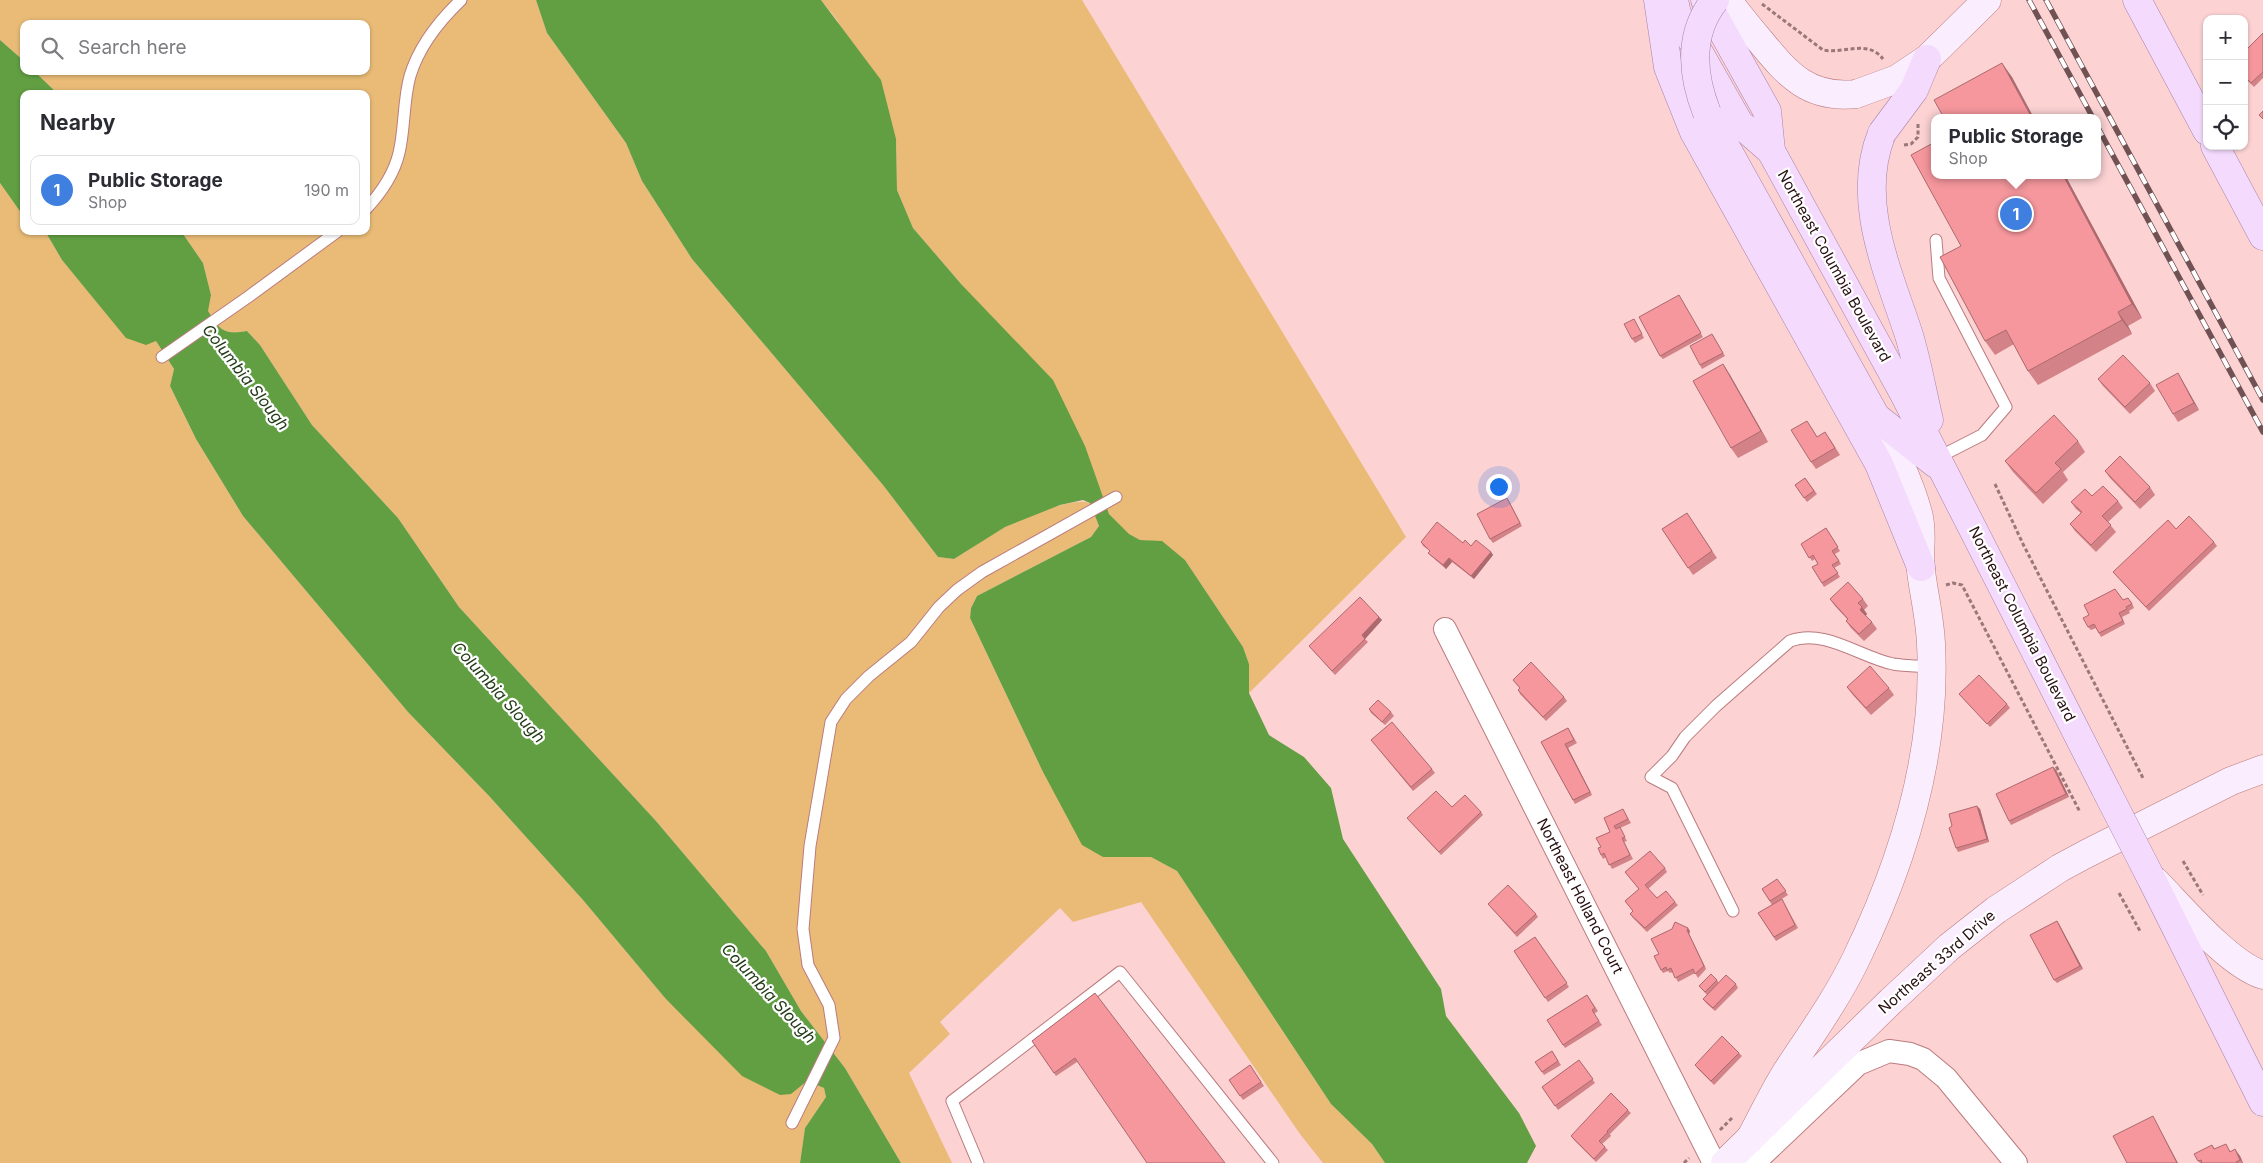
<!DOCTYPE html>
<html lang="en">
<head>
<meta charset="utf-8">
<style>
  body { margin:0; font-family:Inter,sans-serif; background:#f7f7f7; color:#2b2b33 }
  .controls { position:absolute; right:15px; top:15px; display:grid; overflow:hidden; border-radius:10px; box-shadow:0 1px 4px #0004 }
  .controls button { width:45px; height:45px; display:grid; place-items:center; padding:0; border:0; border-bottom:1px solid #e1e1e2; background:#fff; color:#2b2b33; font:25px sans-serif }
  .you { position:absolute; left:1498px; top:486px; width:18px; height:18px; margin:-12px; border:4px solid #fff; border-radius:50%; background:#1a73e8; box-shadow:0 0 0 8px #1a73e833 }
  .badge { display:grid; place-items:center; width:32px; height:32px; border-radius:50%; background:#0f766e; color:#fff; font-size:16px; font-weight:700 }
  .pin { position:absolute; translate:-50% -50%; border:2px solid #fff; box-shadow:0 1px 5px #0006 }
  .popup { position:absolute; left:1931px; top:114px; width:170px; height:65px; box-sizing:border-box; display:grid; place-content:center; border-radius:10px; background:#fff; filter:drop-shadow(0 1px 4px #0005); font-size:16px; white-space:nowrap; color:#7c7c81 }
  .popup b { font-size:19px; color:#2b2b33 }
  .popup::after { content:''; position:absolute; left:50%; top:100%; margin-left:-10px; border:10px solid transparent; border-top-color:#fff }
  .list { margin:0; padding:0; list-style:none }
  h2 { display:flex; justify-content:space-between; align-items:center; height:65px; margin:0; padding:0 20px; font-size:21px }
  h2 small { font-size:16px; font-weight:400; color:#7c7c81 }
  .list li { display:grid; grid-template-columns:32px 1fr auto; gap:15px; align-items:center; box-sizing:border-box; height:70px; margin:0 10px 10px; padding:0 10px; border:1px solid #e1e1e2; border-radius:10px }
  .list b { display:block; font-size:19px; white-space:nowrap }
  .list p { margin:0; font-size:16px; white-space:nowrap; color:#7c7c81 }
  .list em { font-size:16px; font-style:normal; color:#7c7c81 }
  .icon { flex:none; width:28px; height:28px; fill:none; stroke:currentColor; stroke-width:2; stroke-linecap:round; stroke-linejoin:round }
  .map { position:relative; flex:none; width:2263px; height:1163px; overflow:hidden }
  .search { position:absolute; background:#fff; box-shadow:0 1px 4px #0004; left:20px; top:20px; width:350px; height:55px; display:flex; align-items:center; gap:12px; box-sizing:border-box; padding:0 18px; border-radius:10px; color:#7c7c81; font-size:19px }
  .panel { position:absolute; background:#fff; box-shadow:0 1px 4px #0004; left:20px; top:90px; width:350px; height:145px; border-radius:10px }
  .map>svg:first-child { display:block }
  .green { fill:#e9bb77 }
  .water { fill:#629f43 }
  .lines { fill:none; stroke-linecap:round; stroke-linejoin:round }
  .service-casing { stroke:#bb7b7e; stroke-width:13 }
  .minor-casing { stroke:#bb7b7e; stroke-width:24 }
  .secondary-casing { stroke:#bb7b7e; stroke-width:29 }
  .primary-casing { stroke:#a783aa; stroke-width:29 }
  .path { stroke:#9a787a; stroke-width:3; stroke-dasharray:4 2.5; stroke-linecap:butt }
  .service { stroke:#fff; stroke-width:11 }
  .minor { stroke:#fff; stroke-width:22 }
  .secondary { stroke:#f9edfe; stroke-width:28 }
  .primary { stroke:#f4dafd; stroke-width:28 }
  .rail-casing { stroke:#705254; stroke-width:5.5 }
  .rail { stroke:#fff; stroke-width:4; stroke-dasharray:11; stroke-linecap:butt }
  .secondary-bridge-casing { stroke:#bb7b7e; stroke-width:29; stroke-linecap:butt }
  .primary-bridge-casing { stroke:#a783aa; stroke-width:29; stroke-linecap:butt }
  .secondary-bridge { stroke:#f9edfe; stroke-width:28 }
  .primary-bridge { stroke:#f4dafd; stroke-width:28 }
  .wall { fill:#d38287 }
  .shaded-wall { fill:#ac6a6e }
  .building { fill:#f5979d; stroke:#ac6a6e }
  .labels { text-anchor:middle; stroke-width:4.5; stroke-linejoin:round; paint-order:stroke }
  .street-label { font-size:15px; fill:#270f11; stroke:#fff }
  .water-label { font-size:16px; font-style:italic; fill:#233c17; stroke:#fff }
</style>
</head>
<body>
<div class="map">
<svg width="2263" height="1163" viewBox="0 0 2263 1163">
  <rect width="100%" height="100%" fill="#fcd2d3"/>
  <g class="green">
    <path d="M 0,0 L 536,0 L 547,33 L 626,143 L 642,181 L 692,259 L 883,485 L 938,557 L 954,559 C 971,549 988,535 1006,526 C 1024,518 1073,496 1090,503 L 1099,526 L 1091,537 L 977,596 L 971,608 L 970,618 L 1042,770 L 1103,857 L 1151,857 L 1177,871 L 1331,1104 L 1372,1144 L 1385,1163 L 1323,1163 L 1300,1134 L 1141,902 L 1073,922 L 1060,908 L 940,1022 L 950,1034 L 909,1073 L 952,1163 L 901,1163 L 845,1068 L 801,1011 L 766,951 L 656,821 L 459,607 L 398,518 L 312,425 L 260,345 L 247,331 C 223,335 220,330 207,311 L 211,295 L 203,263 L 181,231 L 366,231 L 366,94 L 58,94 L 34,71 L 366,71 L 366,24 L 24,24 L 24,61 L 0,40 Z"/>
    <polygon points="821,0 1082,0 1406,537 1249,693 1249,664 1243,647 1185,560 1162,542 1140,540 1128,534 1109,514 1101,496 962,285 913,228 897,190 896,139 837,20"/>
    <polygon points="0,183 24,217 24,231 45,231 62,260 126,337 156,341 174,369 170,386 196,439 243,516 408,712 490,797 583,900 665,998 764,1086 780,1095 807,1080 824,1088 826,1097 805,1128 800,1163 0,1163"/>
  </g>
  <g class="water">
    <polygon points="536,0 821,0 881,80 896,139 897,190 913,228 962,285 1053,380 1085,446 1109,514 1129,534 1140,540 1162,541 1185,560 1243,647 1249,664 1249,693 1269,735 1304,757 1331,788 1343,839 1441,989 1446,1016 1519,1113 1536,1146 1527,1163 1385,1163 1372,1144 1331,1104 1177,871 1151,857 1103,857 1082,845 1042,770 970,618 971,608 977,596 1091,537 1099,526 1090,503 1083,500 1060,505 1005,527 954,559 938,557 883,485 692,259 642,181 626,143 547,33"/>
    <polygon points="0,40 24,61 24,71 34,71 58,94 24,94 24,217 0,183"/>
    <path d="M 45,231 L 181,231 L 203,263 L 211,295 L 208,311 C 220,330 223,335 247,331 L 260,345 L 312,425 L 398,518 L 459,607 L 656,821 L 766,951 L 801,1011 L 845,1068 L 901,1163 L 800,1163 L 805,1128 L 826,1097 L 824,1088 L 807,1081 L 791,1094 L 780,1095 L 742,1076 L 665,998 L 583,900 L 490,797 L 408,712 L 243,516 L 196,439 L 170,386 L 174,369 L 156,341 L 146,345 L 126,338 L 62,260 Z"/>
  </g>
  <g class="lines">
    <g class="service-casing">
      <g id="service">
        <path d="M 366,209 C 381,193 394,174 399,153 C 405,128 403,101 410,76 C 419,46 438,22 461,0"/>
        <polyline points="1936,240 1939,278 2006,407 1982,435 1937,458"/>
        <polyline points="162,357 248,297 338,231"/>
        <path d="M 1733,911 L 1672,788 L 1651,777 L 1672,756 L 1685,737 L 1716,706 L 1790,641 C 1824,628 1860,657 1893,664 C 1905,666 1919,666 1932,667"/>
        <polyline points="792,1123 834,1038 829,1005 808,965 803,929 810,846 831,722 846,699 869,676 911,642 939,607 957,590 982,572 1116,497"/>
        <polyline points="978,1163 952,1101 1120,972 1273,1163"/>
      </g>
    </g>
    <g class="minor-casing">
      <g id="minor">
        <polyline points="1445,629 1714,1163"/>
        <polyline points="1743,1163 1758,1159 1858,1064 1889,1051 1910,1054 1923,1059 1946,1078 2016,1163"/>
      </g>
    </g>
    <g class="secondary-casing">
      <g id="secondary">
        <path d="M 1727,0 C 1738,14 1749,28 1761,42 C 1788,75 1809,99 1856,94"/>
        <polyline points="1927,59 1987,0"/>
        <path d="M 2154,880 C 2181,907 2228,964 2263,975"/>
        <path d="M 1750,1139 C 1762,1117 1773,1093 1787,1071 C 1812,1033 1836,1000 1856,959 C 1903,862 1937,752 1931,644 C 1930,619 1924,595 1921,571 C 1918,550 1924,535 1918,513 C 1909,479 1892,447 1876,417"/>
        <polyline points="1725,1163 1891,1001 1949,947 1996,910 2060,868 2086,854 2231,781 2263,769"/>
      </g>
    </g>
    <g class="primary-casing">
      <g id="primary">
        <polyline points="1658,0 1668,67 1694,132 1879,464 1921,567"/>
        <polyline points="1674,0 1677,14 1739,123 1771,151 1903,392 2107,792"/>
        <polyline points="1705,0 1767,111 1771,151"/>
        <polyline points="2137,0 2207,131"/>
        <polyline points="1707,113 1876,417 1936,464"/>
        <path d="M 1882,133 C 1855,199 1887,269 1908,332 C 1917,360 1922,391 1929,420"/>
        <polyline points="2215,146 2263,236"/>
        <polyline points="2150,876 2263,1102"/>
      </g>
    </g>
    <g class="path">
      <path d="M 1762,4 L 1823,50 C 1844,54 1868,39 1883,59"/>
      <polyline points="1904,145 1911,144 1918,137 1918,123"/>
      <polyline points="1995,484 2023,544 2144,780"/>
      <polyline points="1946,585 1953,583 1962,585 2080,812"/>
      <polyline points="2183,861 2203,895"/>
      <polyline points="2119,893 2140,931"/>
      <polyline points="1720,1130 1733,1117"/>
      <polyline points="1684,1163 1689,1158"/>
    </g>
    <use href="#service" class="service"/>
    <use href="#minor" class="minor"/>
    <use href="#secondary" class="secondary"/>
    <use href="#primary" class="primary"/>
    <g class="rail-casing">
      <g id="rail">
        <polyline points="2029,0 2093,118"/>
        <polyline points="2046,0 2263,400"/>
        <polyline points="2097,126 2263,432"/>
      </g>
    </g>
    <use href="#rail" class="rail"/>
    <g class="secondary-bridge-casing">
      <polyline id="secondary-bridge" points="1856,94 1897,79 1927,59"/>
    </g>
    <g class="primary-bridge-casing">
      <g id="primary-bridge">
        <path d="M 1707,113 C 1692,75 1688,34 1715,0"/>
        <polyline points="1882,133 1914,90 1927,59"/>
        <polyline points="2107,792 2150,876"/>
      </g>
    </g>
    <use href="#secondary-bridge" class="secondary-bridge"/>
    <use href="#primary-bridge" class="primary-bridge"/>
  </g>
  <g class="wall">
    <polygon points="2263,33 2263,78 2254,87 2244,77 2244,52"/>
    <polygon points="1935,175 2065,175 2142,318 2128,326 2132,334 2038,385 2028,371 2014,344 1995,355 1985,341 1961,246"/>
    <polygon points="1679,295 1703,337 1663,359 1660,356"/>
    <polygon points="1634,319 1644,338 1635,343 1632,339"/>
    <polygon points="1712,334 1725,356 1702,369 1700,365"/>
    <polygon points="1723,364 1730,375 1768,442 1738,458 1731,448"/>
    <polygon points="2098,379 2150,383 2155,391 2130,414 2103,386"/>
    <polygon points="2182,380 2199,410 2178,422 2173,414"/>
    <polygon points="1812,428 1817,437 1830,439 1840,455 1816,469 1811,462"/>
    <polygon points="2078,441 2085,452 2063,472 2068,480 2043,504 2013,472 2005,461"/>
    <polygon points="2105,471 2150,487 2155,495 2140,509 2110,478"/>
    <polygon points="1805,478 1817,494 1807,502 1795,485"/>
    <polygon points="2092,496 2118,501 2123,508 2108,522 2116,532 2096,552 2075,531 2070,524 2081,513 2076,509 2071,502"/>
    <polygon points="1509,501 1522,526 1493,543 1490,539"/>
    <polygon points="1687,513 1717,558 1693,575 1662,529"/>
    <polygon points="1826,528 1840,551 1835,554 1841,564 1834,568 1840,577 1824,587 1812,567 1818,564 1815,559 1812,561 1801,544"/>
    <polygon points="2176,529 2214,542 2217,546 2149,611 2113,572"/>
    <polygon points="1421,542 1463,543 1491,552 1493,555 1474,579 1452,562 1446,569 1431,556 1428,553 1430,551 1423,546"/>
    <polygon points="1830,599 1863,599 1868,606 1864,610 1867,614 1865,616 1872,622 1877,629 1864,641 1851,628 1846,621 1848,620 1835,606"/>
    <polygon points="2123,600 2131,601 2134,608 2129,611 2130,613 2122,617 2125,624 2101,637 2096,628 2091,630 2088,627"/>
    <polygon points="1379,617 1382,620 1365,639 1368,642 1335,675 1309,646"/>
    <polygon points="1513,680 1564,697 1567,701 1546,721 1520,694 1518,690 1520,688"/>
    <polygon points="1847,687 1889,688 1894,695 1871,715 1852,694"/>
    <polygon points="1959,694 2007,704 2010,708 1990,727"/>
    <polygon points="1369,709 1391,712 1394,716 1385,725 1371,713"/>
    <polygon points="1568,728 1577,743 1568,748 1592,795 1575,804 1541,742"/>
    <polygon points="1371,740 1432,769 1435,773 1413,791"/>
    <polygon points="2053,767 2056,770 2069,797 2011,825 2009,821"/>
    <polygon points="1452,807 1481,812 1483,815 1441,855 1407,818"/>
    <polygon points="1980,809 1989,842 1958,852 1956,848 1952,826"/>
    <polygon points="1625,813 1631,823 1620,828 1627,841 1624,842 1633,859 1612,869 1606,857 1603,859 1601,855 1601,847 1610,832"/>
    <polygon points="1665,868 1667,872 1648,889 1657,898 1675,902 1678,905 1647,932 1633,918 1630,914 1633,911 1625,901 1639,889 1625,872"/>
    <polygon points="1777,879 1788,895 1772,905 1762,889"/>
    <polygon points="1782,899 1798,928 1776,941 1758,913"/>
    <polygon points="1488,904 1536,914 1538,917 1517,937"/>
    <polygon points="2059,924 2083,969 2057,983 2054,980"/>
    <polygon points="1690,931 1689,934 1706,969 1698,978 1695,973 1678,982 1673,972 1670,973 1668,971 1663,973 1661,970 1659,954"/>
    <polygon points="1535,937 1569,987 1548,1002 1514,951"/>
    <polygon points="1717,980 1719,983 1736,984 1738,988 1715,1011 1706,1003 1703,999 1707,995 1699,986"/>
    <polygon points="1095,993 1077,1062 1056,1076 1032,1041"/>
    <polygon points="1587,995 1598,1011 1594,1014 1602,1025 1565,1048 1547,1020"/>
    <polygon points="1552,1051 1561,1065 1544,1075 1535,1062"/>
    <polygon points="1739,1053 1742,1056 1714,1085 1698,1069 1695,1065"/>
    <polygon points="1579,1060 1595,1083 1558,1110 1542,1087"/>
    <polygon points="1250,1065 1264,1086 1243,1100 1229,1080"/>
    <polygon points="1628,1110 1631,1113 1610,1134 1611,1136 1602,1144 1608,1150 1596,1162 1574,1140 1571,1136"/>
    <polygon points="2212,1145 2215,1149 2231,1151 2240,1156 2243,1163 2200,1163 2198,1161"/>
  </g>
  <g class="shaded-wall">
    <polygon points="2002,63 2012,77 2034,118 2032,118"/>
    <polygon points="2063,175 2065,175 2142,318 2132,304"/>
    <polygon points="2118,312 2128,326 2132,334 2122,320"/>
    <polygon points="1723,364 1730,375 1768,442 1761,431"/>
    <polygon points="2178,373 2182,380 2199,410 2194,403"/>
    <polygon points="1491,552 1493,555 1474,579 1471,576"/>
    <polygon points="1449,558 1452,562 1446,569 1443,565"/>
    <polygon points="1862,607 1867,614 1865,617 1860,610"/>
    <polygon points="1379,617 1382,620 1365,639 1362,635"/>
    <polygon points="1565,744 1568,748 1592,795 1590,792"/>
    <polygon points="2053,767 2056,770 2069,797 2066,794"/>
    <polygon points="1977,806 1980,809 1989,842 1987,839"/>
    <polygon points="2057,921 2059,924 2083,969 2080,966"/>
    <polygon points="1688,928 1690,931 1689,934 1706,969 1704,966 1687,930"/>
    <polygon points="2153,1116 2155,1120 2178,1163 2177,1163"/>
    <polygon points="2235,1149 2240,1156 2243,1163 2240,1160"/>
  </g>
  <g class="building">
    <polygon points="2263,33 2263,72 2251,83 2244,76 2244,52"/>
    <polygon points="2002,63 2032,118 1944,118 1934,100"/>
    <polygon points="2263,111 2263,119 2259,115"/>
    <polygon points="1935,142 1935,175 2063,175 2132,304 2118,312 2122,320 2028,371 2006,330 1985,341 1940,257 1961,246 1911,155"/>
    <polygon points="1679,295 1701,333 1660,356 1639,317"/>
    <polygon points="1634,319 1642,334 1632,339 1624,324"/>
    <polygon points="1712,334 1723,353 1700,365 1690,346"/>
    <polygon points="2123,355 2150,383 2125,407 2098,379"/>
    <polygon points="1723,364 1761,431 1731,448 1693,381"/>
    <polygon points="2178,373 2194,403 2173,414 2156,385"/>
    <polygon points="2054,415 2078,441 2055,463 2061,469 2036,493 2005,461"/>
    <polygon points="1807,421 1817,437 1825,432 1835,448 1811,462 1791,430"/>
    <polygon points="2120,456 2150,487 2135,502 2105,471"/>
    <polygon points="1805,478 1814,491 1804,498 1795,485"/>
    <polygon points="2103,486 2118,501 2102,516 2111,525 2091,545 2070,524 2082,512 2071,502 2085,489 2092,496"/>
    <polygon points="1507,498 1520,523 1490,539 1477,514"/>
    <polygon points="1687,513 1712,551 1688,568 1662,529"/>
    <polygon points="2189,516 2214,542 2146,607 2113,572 2168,520 2176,529"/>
    <polygon points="1437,522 1463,543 1465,540 1471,546 1476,540 1491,552 1471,576 1449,558 1443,565 1428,553 1430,551 1421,542"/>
    <polygon points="1826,528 1838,547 1832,551 1839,561 1832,565 1838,573 1822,583 1812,567 1818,564 1813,555 1809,558 1801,544"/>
    <polygon points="1848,582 1863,599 1858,603 1862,607 1860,610 1872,622 1859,634 1846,621 1848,619 1830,599"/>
    <polygon points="2115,589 2123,600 2128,598 2132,604 2126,607 2127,609 2119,613 2123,621 2099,633 2094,624 2088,627 2083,618 2089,615 2084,605"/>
    <polygon points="1360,597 1379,617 1362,635 1365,639 1332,671 1309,646"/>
    <polygon points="1531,662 1564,697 1543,717 1518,690 1520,688 1513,680"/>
    <polygon points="1870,666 1889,688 1866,708 1847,687"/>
    <polygon points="1979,675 2007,704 1987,724 1959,694"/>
    <polygon points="1378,700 1391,712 1382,722 1369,709"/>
    <polygon points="1392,722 1432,769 1411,787 1371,740"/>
    <polygon points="1568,728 1574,740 1565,744 1590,792 1573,800 1541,742"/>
    <polygon points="2053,767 2066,794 2009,821 1996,794"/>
    <polygon points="1436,791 1452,807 1465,795 1481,812 1439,852 1407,818"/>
    <polygon points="1977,806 1987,839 1956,848 1949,828 1952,826 1949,814"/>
    <polygon points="1623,809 1628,819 1614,826 1616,829 1620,827 1625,837 1622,838 1630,855 1609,865 1604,853 1601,855 1598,848 1601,847 1596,838 1610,832 1604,818"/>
    <polygon points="1650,851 1665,868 1645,885 1657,898 1666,891 1675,902 1645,928 1630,914 1633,911 1625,901 1639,889 1625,872"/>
    <polygon points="1777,879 1786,891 1770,901 1762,889"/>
    <polygon points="1508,885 1536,914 1515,933 1488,904"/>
    <polygon points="1782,899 1795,925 1774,937 1758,913"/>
    <polygon points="2057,921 2080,966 2054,980 2030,935"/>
    <polygon points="1675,922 1688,928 1687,930 1704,966 1695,974 1693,969 1675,978 1671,968 1667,970 1666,967 1661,970 1654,956 1659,954 1651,939 1672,929"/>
    <polygon points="1535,937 1567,983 1545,998 1514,951"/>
    <polygon points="1711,974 1717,980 1705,992 1699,986"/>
    <polygon points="1726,975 1736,984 1713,1008 1703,999"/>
    <polygon points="1095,993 1225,1163 1147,1163 1075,1058 1054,1073 1032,1041"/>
    <polygon points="1587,995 1595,1008 1592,1010 1599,1021 1563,1045 1547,1020"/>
    <polygon points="1722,1036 1739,1053 1711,1081 1695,1065"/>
    <polygon points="1552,1051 1558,1061 1542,1072 1535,1062"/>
    <polygon points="1579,1060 1593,1079 1555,1106 1542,1087"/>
    <polygon points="1250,1065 1261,1082 1240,1096 1229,1080"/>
    <polygon points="1611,1093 1628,1110 1607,1131 1608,1132 1599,1141 1605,1147 1594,1159 1571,1136"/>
    <polygon points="2153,1116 2177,1163 2127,1163 2113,1136"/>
    <polygon points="2226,1144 2230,1152 2235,1149 2240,1160 2236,1162 2237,1163 2202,1163 2201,1160 2198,1161 2194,1154 2212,1145 2214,1149"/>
  </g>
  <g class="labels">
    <g class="street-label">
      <text transform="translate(1834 266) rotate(61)" y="5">Northeast Columbia Boulevard</text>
      <text transform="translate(2022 624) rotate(63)" y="5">Northeast Columbia Boulevard</text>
      <text transform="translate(1580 896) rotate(63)" y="5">Northeast Holland Court</text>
      <text transform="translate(1937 962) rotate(-41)" y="5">Northeast 33rd Drive</text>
    </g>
    <g class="water-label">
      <text transform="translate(246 377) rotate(52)" y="6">Columbia Slough</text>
      <text transform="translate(499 692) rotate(48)" y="6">Columbia Slough</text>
      <text transform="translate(769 993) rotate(47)" y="6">Columbia Slough</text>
    </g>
  </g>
</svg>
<div class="controls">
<button>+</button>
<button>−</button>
<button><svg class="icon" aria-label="locate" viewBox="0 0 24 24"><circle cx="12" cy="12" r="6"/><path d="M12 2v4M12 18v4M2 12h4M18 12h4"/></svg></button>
</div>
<div class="you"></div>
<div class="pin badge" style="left:2016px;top:214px;background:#3f7fe0">1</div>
<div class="popup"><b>Public Storage</b>Shop</div>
<div class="search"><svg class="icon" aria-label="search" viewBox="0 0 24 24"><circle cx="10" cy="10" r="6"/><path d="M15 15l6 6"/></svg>Search here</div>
<section class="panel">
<h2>Nearby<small></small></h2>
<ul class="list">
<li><span class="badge" style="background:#3f7fe0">1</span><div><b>Public Storage</b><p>Shop</p></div><em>190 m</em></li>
</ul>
</section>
</div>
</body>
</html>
